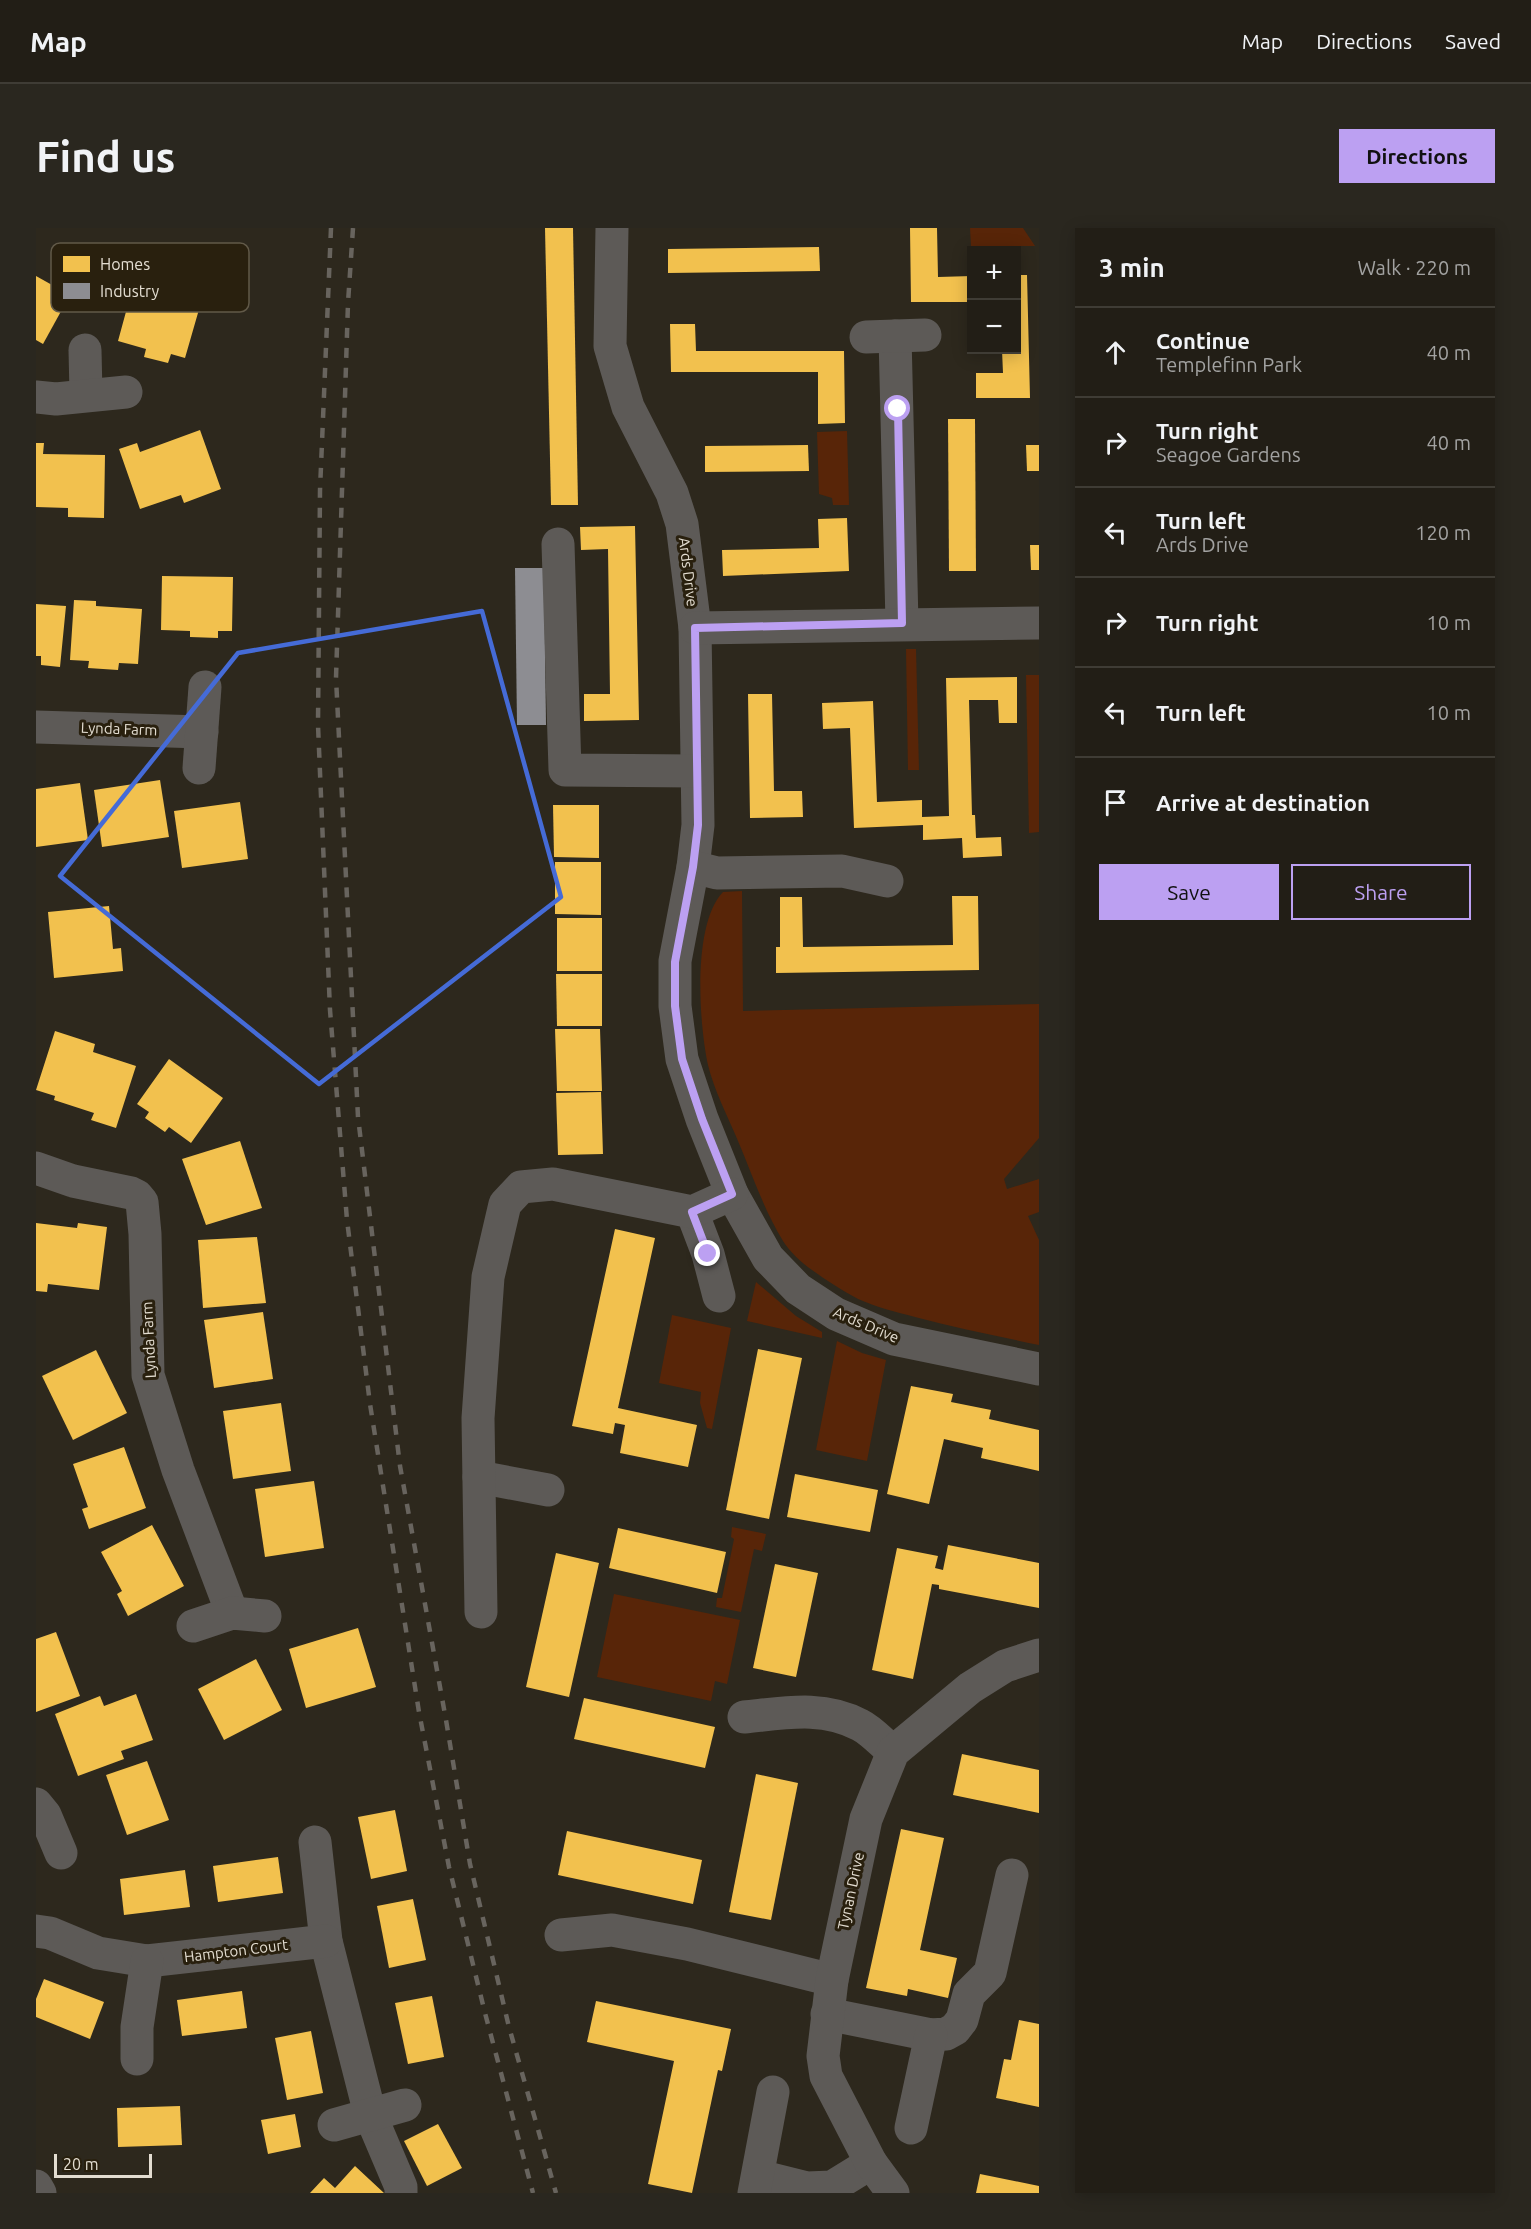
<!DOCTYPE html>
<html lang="en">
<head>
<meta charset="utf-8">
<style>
  body { margin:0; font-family:Ubuntu,sans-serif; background:#2a271f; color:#f1f3f6 }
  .controls { position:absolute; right:18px; top:18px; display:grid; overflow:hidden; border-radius:0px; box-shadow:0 3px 15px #0003 }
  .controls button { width:54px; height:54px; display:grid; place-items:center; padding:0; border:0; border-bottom:2px solid #3f3c35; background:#221e16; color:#f1f3f6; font:30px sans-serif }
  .scale { position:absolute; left:18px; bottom:15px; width:98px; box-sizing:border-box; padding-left:6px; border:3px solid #e3ddd1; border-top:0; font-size:16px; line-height:21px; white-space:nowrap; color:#e3ddd1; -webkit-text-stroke:4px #29200e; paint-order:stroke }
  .stop { position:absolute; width:18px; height:18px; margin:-14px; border:4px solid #bca0f2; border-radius:50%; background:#fff }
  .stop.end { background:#bca0f2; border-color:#fff; box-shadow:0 2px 6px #0008 }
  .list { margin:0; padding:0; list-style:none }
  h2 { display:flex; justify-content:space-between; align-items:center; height:78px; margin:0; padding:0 24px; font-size:26px }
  h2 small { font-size:20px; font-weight:400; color:#a2a2a1 }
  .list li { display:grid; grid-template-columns:39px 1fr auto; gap:18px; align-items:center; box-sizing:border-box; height:90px; padding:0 24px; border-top:2px solid #3f3c35 }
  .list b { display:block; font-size:22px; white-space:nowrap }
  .list p { margin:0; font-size:20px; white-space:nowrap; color:#a2a2a1 }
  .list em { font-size:20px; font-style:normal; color:#a2a2a1 }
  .actions { display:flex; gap:12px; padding:18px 24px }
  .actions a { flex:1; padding:14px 0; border:2px solid #bca0f2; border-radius:0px; text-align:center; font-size:21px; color:#bca0f2 }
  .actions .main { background:#bca0f2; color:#111 }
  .icon { flex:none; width:33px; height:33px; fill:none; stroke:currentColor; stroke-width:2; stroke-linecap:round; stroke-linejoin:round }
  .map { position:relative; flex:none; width:1003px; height:1965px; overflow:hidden; border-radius:0px }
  header { display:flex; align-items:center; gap:36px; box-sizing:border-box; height:84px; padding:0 30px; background:#221e16; border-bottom:2px solid #3f3c35 }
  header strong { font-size:28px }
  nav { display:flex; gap:33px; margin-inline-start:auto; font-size:21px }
  .intro { display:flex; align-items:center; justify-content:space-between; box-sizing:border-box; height:144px; padding:0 36px }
  h1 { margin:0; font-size:42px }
  .button { padding:15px 27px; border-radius:0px; background:#bca0f2; color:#111; font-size:21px; font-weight:700 }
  main { display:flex; gap:36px; padding:0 36px }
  aside { flex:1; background:#221e16; border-radius:0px; box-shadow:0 3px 15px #0003 }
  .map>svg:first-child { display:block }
  .green { fill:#582508 }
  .homes { fill:#f2c14e }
  .industry { fill:#8d8d92 }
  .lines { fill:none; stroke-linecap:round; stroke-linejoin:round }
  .minor { stroke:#5d5a57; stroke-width:33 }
  .rail { stroke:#68645e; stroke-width:4.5; stroke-dasharray:10 10; stroke-linecap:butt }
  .route { stroke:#bca0f2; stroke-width:8 }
  .marked { fill:none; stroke:#456bd7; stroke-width:4.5; stroke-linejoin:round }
  .labels { text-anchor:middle; stroke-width:6; stroke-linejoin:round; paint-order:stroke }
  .street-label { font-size:15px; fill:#e3ddd1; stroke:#29200e }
  .key { fill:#29200e; stroke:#615948; stroke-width:1.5 }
  .key-label { font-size:16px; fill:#e3ddd1 }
</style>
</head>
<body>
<header>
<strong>Map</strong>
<nav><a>Map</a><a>Directions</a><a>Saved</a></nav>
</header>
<div class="intro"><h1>Find us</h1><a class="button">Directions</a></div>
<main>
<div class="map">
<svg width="1003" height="1965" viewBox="0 0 1003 1965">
  <rect width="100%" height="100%" fill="#2d281d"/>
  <g class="green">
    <polygon points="934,0 987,0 999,18 935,18"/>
    <polygon points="811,203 813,277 797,277 796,270 783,266 781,204"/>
    <polygon points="870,421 880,421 883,542 872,542"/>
    <polygon points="990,447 1003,447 1003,604 993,605"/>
    <path d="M 706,663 L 707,783 L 1003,776 L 1003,910 L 968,951 L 971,961 L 1003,951 L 1003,984 L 992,988 L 1003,1012 L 1003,1117 C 961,1108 920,1100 879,1089 C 860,1084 840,1079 822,1071 C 807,1063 790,1052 776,1042 C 766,1035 753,1023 747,1013 C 728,982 716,946 702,913 C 692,889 678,862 672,837 C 663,796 656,696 687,664 Z"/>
    <polygon points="720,1054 760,1088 786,1104 786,1110 711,1093"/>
    <polygon points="636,1087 695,1100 676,1201 671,1200 664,1175 665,1164 623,1155"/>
    <polygon points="801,1113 826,1125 850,1132 831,1233 780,1222"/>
    <polygon points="696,1299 730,1306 726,1323 718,1321 705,1384 680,1379 681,1370 686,1370 698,1311 695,1309"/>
    <polygon points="578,1366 704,1392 691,1456 679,1453 675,1473 561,1449"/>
  </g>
  <g class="homes">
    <polygon points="509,0 537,0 542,277 515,277"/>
    <polygon points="874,0 901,0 902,49 936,48 936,74 875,74"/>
    <polygon points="783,19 784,43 632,45 632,21"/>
    <polygon points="981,47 991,47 994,170 940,170 940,145 967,145 966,122 981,122"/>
    <polygon points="0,48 34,67 7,116 0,112"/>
    <polygon points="97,58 142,71 143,65 166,71 149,130 135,126 132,135 108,129 110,121 82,113"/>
    <polygon points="634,96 659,96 660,123 808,123 809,195 782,196 782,144 635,144"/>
    <polygon points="912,191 939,191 940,343 913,343"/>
    <polygon points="164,202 185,261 148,275 145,267 104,281 83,221 101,215 104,224"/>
    <polygon points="0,215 8,215 7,226 69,227 68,290 32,289 32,280 0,279"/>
    <polygon points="772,217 773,243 669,244 669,218"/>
    <polygon points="990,217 1003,217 1003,243 991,243"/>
    <polygon points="811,290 813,343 687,348 686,322 783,320 782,291"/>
    <polygon points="599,298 603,492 548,493 548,466 574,466 572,321 545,322 544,299"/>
    <polygon points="994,317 1003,317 1003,342 995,342"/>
    <polygon points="126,348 197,349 196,403 182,403 182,410 154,409 154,403 125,402"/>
    <polygon points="38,372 60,373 60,378 106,381 102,436 83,435 82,442 52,440 53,433 34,432"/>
    <polygon points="0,376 30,378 24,439 5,437 5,428 0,428"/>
    <polygon points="981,449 981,495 963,495 962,472 933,472 936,587 939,587 940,610 965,609 966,628 927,630 926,610 887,612 887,597 818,600 814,500 787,501 786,475 837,473 841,574 886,572 886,589 913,588 910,450"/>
    <polygon points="712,466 736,466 738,563 766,563 767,589 714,590"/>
    <polygon points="124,552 133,609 66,619 58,562"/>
    <polygon points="44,555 52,612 0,619 0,561"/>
    <polygon points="204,574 212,631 146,640 138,583"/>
    <polygon points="517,577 563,577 563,630 518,629"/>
    <polygon points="519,634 565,634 565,687 519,686"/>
    <polygon points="916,668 942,668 943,742 740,745 740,719 744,719 744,669 766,669 767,719 917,717"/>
    <polygon points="73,678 77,721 85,720 87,743 18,750 12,684"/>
    <rect x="521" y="690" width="45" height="53"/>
    <polygon points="520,746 566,746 566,798 521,798"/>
    <polygon points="519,801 564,801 566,863 521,863"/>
    <polygon points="19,803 59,816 57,824 100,838 80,900 55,892 58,885 18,872 19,868 0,862"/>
    <polygon points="133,831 187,870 155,915 133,899 129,904 109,890 113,884 101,876"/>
    <polygon points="565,864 567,926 522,927 520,865"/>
    <polygon points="204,913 226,980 170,997 146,931"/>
    <polygon points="0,995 41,1000 42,995 71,999 63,1062 12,1056 11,1064 0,1063"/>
    <polygon points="579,1001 619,1010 582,1180 661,1197 652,1239 584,1225 589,1197 579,1195 577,1206 536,1198"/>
    <polygon points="221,1009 230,1075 167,1080 162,1012"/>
    <polygon points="227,1084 237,1151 178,1160 168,1092"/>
    <polygon points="722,1121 766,1130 733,1291 690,1282"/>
    <polygon points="60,1122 91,1185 37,1212 6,1148"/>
    <polygon points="875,1158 917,1166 915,1174 955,1182 953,1191 1003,1202 1003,1243 945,1230 947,1220 908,1211 893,1276 851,1266"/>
    <polygon points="245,1175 255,1243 197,1251 187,1183"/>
    <polygon points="88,1219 110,1280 53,1301 46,1281 52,1279 37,1236"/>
    <polygon points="759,1246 842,1262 834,1304 751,1289"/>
    <polygon points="278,1253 288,1320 229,1329 219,1261"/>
    <polygon points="116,1297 148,1358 92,1388 81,1366 86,1363 65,1324"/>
    <polygon points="582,1300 690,1324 681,1365 573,1340"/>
    <polygon points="912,1317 1003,1335 1003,1380 903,1361 903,1357 896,1356 877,1451 836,1442 861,1320 902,1328 899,1340 907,1342"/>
    <polygon points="520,1325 563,1335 533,1469 490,1459"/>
    <polygon points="739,1336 782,1345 760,1449 717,1440"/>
    <polygon points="322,1400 340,1459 270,1480 253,1421"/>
    <polygon points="20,1404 44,1468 0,1484 0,1411"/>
    <polygon points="220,1431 246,1482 188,1512 162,1461"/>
    <polygon points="100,1466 117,1512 85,1523 88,1531 42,1548 19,1486 64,1468 68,1478"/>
    <polygon points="548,1470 679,1499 669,1540 538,1511"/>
    <polygon points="926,1526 1003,1542 1003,1585 917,1567"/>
    <polygon points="111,1533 133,1592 91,1607 70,1547"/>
    <polygon points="720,1546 762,1555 735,1692 693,1684"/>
    <polygon points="359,1582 371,1643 335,1651 322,1589"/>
    <polygon points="865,1601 908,1610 884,1722 921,1730 912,1770 872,1761 871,1768 830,1760"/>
    <polygon points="531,1603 666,1632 657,1676 522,1647"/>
    <polygon points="242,1629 247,1665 182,1674 177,1638"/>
    <polygon points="149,1642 154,1679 88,1687 84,1651"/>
    <polygon points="377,1671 390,1732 353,1740 341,1678"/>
    <polygon points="8,1751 68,1774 54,1811 0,1789 0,1771"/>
    <polygon points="206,1763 211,1800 146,1808 141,1772"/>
    <polygon points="396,1768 408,1829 372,1836 359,1775"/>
    <polygon points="560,1773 695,1801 686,1843 682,1842 656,1965 612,1956 638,1833 551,1814"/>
    <polygon points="983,1792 1003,1796 1003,1879 960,1870 968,1831 975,1832"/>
    <polygon points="275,1803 287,1865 251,1872 239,1810"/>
    <polygon points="144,1878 146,1917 82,1919 81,1880"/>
    <polygon points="259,1886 265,1919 232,1926 225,1892"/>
    <polygon points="402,1896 426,1940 391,1958 368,1913"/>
    <polygon points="319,1938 348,1965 274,1965 288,1950 299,1960"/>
    <polygon points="944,1946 1003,1958 1003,1965 940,1965"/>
  </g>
  <polygon class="industry" points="479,340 508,340 510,497 481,497"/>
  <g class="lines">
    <g class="minor">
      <polyline points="576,0 574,118 592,179 636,265 646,296 659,400 662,597 657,639 639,733 639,778 646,831 666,891 696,966 732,1030 762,1061 800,1086 858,1111 1003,1141"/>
      <polyline points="859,108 866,395"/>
      <polyline points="830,109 889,107"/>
      <polyline points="49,122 50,166"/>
      <polyline points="0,169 20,171 90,164"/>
      <polyline points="522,316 529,542 660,543"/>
      <polyline points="659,400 1003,395"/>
      <polyline points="0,499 166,504"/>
      <polyline points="163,540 169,459"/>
      <polyline points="657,639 681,645 806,643 851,653"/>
      <polyline points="0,940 37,953 95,965 101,968 106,974 109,1006 112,1147 142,1242 196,1385"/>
      <polyline points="656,984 672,1026 683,1068"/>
      <polyline points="443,1249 512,1262"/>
      <polyline points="445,1384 442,1190 452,1049 469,976 485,959 517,956 656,984 696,966"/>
      <polyline points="157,1398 196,1385 229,1388"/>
      <path d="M 708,1489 C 748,1485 787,1477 824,1497 C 836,1503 846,1515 857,1524"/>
      <polyline points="0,1576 9,1587 25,1625"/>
      <polyline points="279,1614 290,1713 334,1886 365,1959 365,1965"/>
      <polyline points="0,1703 14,1705 62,1725 111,1733 290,1713"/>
      <polyline points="525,1707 576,1702 651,1716 796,1752"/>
      <polyline points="791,1786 895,1807 910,1806 919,1801 926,1792 933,1766 954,1745 976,1647"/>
      <polyline points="101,1831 101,1799 111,1733"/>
      <polyline points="298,1897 369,1877"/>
      <polyline points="875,1900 895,1807"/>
      <polyline points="723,1948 771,1960 796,1959 835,1935"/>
      <polyline points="0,1958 4,1965"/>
      <polyline points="718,1965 737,1864"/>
      <polyline points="857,1965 835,1935 790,1848 787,1828 796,1752 830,1591 857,1524 934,1460 969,1438 1003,1427"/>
    </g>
    <g class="rail">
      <polyline points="295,0 284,262 282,497 294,782 311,992 334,1176 383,1484 413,1639 449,1785 497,1965"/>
      <polyline points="317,0 312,75 300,450 322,889 364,1238 410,1492 434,1636 473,1799 520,1965"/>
    </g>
  </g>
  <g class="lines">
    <polyline class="route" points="672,1026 656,984 696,966 666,891 646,831 639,778 639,734 657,639 662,597 659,400 866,395 862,181"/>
  </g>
  <path class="marked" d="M 446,383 L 525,669 L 283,856 L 24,648 L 202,425 Z"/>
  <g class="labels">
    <g class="street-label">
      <text transform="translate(652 344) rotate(83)" y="5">Ards Drive</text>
      <text transform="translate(83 501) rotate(2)" y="5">Lynda Farm</text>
      <text transform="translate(830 1097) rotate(23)" y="5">Ards Drive</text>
      <text transform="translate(113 1112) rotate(-93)" y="5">Lynda Farm</text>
      <text transform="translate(815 1663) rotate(-78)" y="5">Tynan Drive</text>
      <text transform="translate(200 1723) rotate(-7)" y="5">Hampton Court</text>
    </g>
  </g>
  <rect x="15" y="15" width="198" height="69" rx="9" class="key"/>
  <rect x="27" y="28" width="27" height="16" fill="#f2c14e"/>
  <rect x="27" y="55" width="27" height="16" fill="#8d8d92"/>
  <g class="key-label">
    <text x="64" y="42">Homes</text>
    <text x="64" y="69">Industry</text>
  </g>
</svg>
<div class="controls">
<button>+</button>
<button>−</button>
</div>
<div class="scale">20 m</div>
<div class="stop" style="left:862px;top:181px"></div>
<div class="stop end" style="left:672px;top:1026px"></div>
</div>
<aside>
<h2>3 min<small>Walk · 220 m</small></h2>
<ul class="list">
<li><svg class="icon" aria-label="ahead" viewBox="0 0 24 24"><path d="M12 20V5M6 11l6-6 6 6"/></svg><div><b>Continue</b><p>Templefinn Park</p></div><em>40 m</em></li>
<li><svg class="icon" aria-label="right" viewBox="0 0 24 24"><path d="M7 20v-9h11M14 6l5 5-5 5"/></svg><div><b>Turn right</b><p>Seagoe Gardens</p></div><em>40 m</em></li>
<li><svg class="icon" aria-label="left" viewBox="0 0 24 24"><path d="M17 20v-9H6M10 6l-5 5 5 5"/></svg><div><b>Turn left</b><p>Ards Drive</p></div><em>120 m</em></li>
<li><svg class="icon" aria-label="right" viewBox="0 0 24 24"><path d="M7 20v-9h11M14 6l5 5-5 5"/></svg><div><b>Turn right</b></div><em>10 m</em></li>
<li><svg class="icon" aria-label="left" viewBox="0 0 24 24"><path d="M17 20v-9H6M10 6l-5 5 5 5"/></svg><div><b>Turn left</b></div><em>10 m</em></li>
<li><svg class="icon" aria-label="arrive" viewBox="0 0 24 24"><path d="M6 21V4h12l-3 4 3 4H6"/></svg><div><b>Arrive at destination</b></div></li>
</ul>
<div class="actions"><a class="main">Save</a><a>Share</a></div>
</aside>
</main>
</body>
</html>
